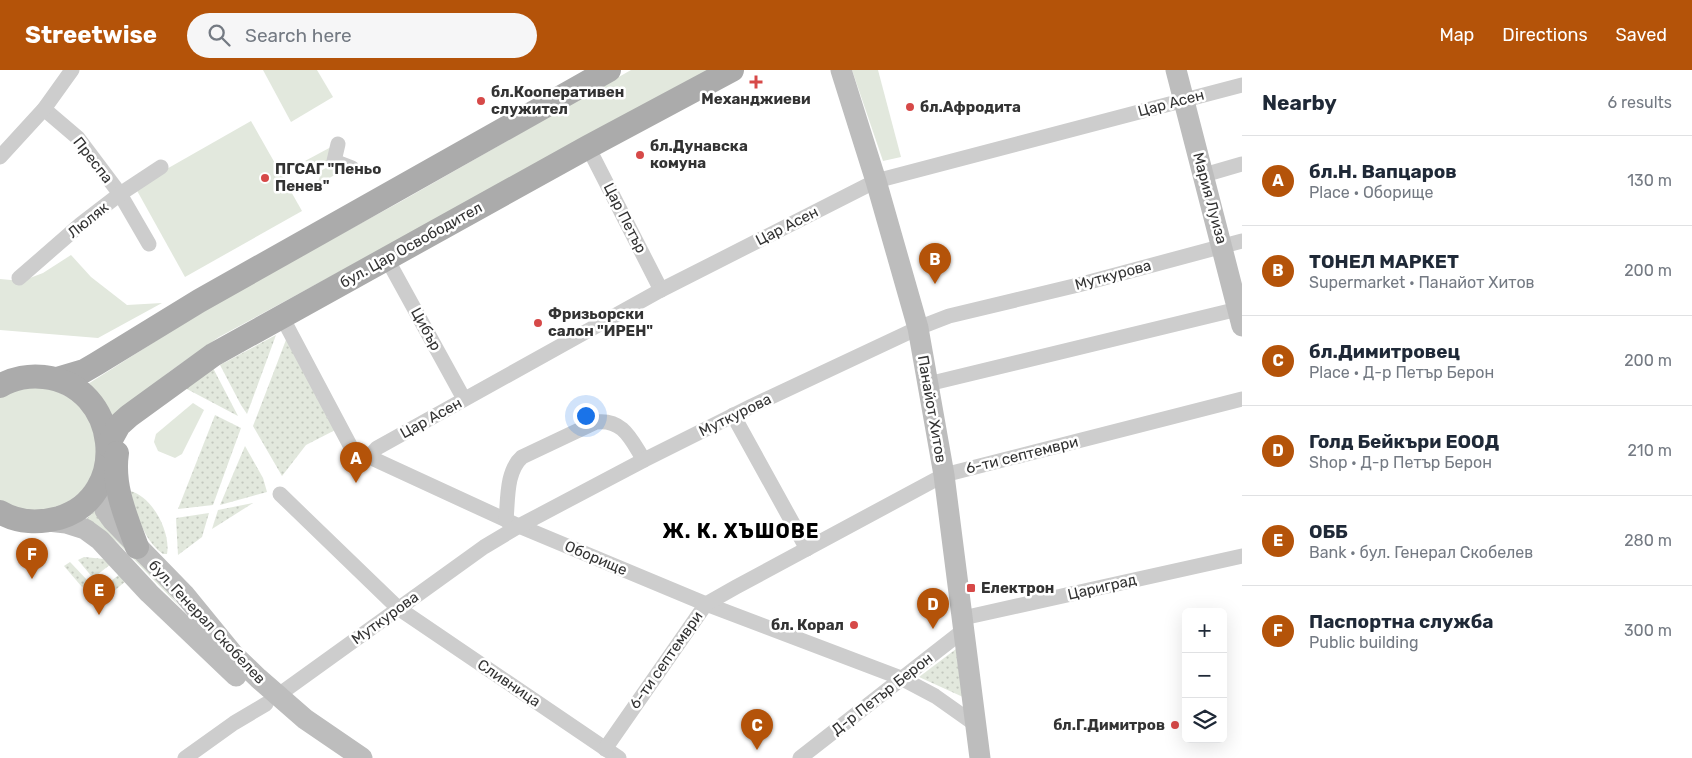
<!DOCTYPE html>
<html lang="en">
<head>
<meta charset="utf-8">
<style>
  body { margin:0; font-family:Rubik,sans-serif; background:#f6f6f7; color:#1f2937 }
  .controls { position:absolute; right:15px; bottom:15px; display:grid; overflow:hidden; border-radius:8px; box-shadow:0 5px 20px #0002 }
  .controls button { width:45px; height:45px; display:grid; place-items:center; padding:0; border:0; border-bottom:1px solid #e0e1e3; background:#fff; color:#1f2937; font:25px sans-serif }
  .you { position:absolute; left:585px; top:345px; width:18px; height:18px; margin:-12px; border:4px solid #fff; border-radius:50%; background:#1a73e8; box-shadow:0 0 0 8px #1a73e833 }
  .badge { display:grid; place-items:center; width:32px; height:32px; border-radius:50%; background:#b45309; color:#fff; font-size:16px; font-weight:700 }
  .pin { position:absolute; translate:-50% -41px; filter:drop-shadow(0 1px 2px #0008) }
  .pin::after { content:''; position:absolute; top:26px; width:18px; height:15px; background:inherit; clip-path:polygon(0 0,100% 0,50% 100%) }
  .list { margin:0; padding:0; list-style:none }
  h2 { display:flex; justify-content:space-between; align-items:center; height:65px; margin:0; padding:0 20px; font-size:21px }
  h2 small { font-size:16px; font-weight:400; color:#747a83 }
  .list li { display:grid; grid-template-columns:32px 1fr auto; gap:15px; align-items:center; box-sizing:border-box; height:90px; padding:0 20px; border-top:1px solid #e0e1e3 }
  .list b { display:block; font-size:19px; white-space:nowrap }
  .list p { margin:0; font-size:16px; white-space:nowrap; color:#747a83 }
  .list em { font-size:16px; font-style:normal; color:#747a83 }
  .icon { flex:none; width:28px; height:28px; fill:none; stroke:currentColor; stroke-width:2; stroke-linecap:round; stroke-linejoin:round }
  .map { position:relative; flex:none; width:1242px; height:688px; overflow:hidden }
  header { display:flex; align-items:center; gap:30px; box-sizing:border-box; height:70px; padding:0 25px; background:#b45309; color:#fff }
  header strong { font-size:24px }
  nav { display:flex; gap:28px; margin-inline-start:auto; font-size:18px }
  .search { width:350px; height:45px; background:#f6f6f7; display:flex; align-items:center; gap:12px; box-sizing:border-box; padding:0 18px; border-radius:28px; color:#747a83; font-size:19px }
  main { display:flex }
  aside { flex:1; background:#fff }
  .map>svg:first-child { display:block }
  .grass { fill:url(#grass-dots) }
  .green { fill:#e2e8dd }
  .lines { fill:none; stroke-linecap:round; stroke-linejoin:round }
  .street { stroke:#cdcdcd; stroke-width:15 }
  .secondary { stroke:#bdbdbd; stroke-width:21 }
  .primary { stroke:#ababab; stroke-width:24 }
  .poi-dot { fill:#d64948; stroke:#fff; stroke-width:2 }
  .labels { text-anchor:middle; stroke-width:5; stroke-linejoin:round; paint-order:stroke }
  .poi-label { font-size:15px; font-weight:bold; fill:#333; stroke:#fff; text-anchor:start }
  .street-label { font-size:15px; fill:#333; stroke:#fff }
  .district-label { font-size:20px; font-weight:bold; letter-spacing:1px; fill:#000; stroke:#fff }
</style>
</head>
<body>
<header>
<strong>Streetwise</strong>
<div class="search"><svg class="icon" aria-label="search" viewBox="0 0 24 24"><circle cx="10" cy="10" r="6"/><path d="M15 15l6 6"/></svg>Search here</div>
<nav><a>Map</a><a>Directions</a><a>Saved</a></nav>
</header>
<main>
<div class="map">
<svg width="1242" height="688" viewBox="0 0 1242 688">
  <defs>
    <pattern id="grass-dots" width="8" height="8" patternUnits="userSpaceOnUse" patternTransform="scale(1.25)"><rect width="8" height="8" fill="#e2e8dd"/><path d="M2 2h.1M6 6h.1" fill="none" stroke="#c2c7be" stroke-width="1.8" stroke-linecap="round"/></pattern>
  </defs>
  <rect width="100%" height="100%" fill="#fff"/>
  <g class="grass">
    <polygon points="289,262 341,357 306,375 282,406 253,356"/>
    <polygon points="276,265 247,344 241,335 220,295"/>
    <polygon points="213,298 238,346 185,318"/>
    <polygon points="215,345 241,358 213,435 178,439"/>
    <polygon points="245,376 263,408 267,422 220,435"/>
    <path d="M 130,421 C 152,426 171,462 167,484 L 163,484 C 143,470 137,444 130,421 Z"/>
    <polygon points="253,433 212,459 218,440"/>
    <polygon points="99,437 181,538 116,471 83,452"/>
    <polygon points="209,443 202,467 178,485 176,448"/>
    <polygon points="84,487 104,489 111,494 93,508 78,490"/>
    <polygon points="70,492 89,512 82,517 64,496"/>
    <polygon points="120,504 126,511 108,526 102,518"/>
    <polygon points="956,579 963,627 919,607"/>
  </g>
  <g class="green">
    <polygon points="263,0 317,0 333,27 291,52"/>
    <polygon points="631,0 711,0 219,267 169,302 133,331 111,357 80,319 178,257 262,207 400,132"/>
    <polygon points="852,0 878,0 901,87 883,91"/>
    <polygon points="251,51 302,141 185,207 135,117"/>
    <polygon points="331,77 331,89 318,95 305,91"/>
    <polygon points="334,94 347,98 317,115 322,100"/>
    <polygon points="71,185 91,207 127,235 162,233 98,268 0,260 0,209 22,211 43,203"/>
    <polygon points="46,316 76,331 91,350 98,385 92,406 81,422 65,434 47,441 28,442 0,431 0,326 19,317"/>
    <polygon points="193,333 204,340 182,384 175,388 158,381 154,372 156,364"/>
  </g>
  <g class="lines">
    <g class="street">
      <polyline points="44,39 78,68 120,124 149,174"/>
      <polyline points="338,74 334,91 352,98"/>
      <polyline points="588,77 661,220"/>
      <polyline points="0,87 44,39 72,0"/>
      <polyline points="1204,105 1242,94"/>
      <polyline points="387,189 464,329"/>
      <polyline points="19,208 81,154 120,124 161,97"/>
      <polyline points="282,247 352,379 519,456 706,534 901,608 935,626 976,655"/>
      <polyline points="928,314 1238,239"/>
      <polyline points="733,345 807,479"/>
      <polyline points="369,387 377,378 661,220 876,111 1242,15"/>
      <polyline points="280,424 398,538 619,688"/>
      <path d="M 506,450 C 508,430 506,401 522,387 L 596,352 C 624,349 631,370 644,390"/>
      <polyline points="963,548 1242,486"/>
      <polyline points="277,626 484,477 519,456 644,390 752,336 918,258 949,246 1078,215 1242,171"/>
      <polyline points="605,679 706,534 736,517 944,405 1242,329"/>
      <polyline points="185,688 234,653 266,634"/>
      <polyline points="800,688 964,560"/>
    </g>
    <g class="secondary">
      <polyline points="841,0 876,111 918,258 944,405 980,688"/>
      <polyline points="1176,0 1242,256"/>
      <polyline points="99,415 105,440 113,451 184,524 233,584 258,608 305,649 362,688"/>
      <polyline points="48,451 66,453 85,459 100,470 149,523 236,606"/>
    </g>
    <g class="primary">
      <polyline points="57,309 84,301 96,294 199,231 609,0"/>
      <path d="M 0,316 C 13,308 30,305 44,307 C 119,315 132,426 59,448 C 40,453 18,453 0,442"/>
      <polyline points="108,375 119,355 129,346 213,285 588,77 732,0"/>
      <path d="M 117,383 C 112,416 126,447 137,477"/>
    </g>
  </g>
  <g class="poi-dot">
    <path d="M753.5 4.5h5v5h5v5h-5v5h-5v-5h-5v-5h5z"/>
    <circle cx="481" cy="31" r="5"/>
    <circle cx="910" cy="37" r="5"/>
    <circle cx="640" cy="85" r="5"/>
    <circle cx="265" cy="108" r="5"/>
    <circle cx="538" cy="253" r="5"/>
    <rect x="966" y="513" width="10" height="10" rx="2.5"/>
    <circle cx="854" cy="555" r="5"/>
    <circle cx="1175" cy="655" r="5"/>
  </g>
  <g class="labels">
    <g class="poi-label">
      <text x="491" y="27">бл.Кооперативен<tspan x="491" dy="17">служител</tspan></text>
      <text x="756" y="34" text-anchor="middle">Механджиеви</text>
      <text x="920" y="42">бл.Афродита</text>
      <text x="650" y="81">бл.Дунавска<tspan x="650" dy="17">комуна</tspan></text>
      <text x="275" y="104">ПГСАГ "Пеньо<tspan x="275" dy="17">Пенев"</tspan></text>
      <text x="548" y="249">Фризьорски<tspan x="548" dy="17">салон "ИРЕН"</tspan></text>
      <text x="981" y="523">Електрон</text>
      <text x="844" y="560" text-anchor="end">бл. Корал</text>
      <text x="1165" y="660" text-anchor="end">бл.Г.Димитров</text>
    </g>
    <g class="street-label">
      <text transform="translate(1171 33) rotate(-15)" y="5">Цар Асен</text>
      <text transform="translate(93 90) rotate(52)" y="5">Преспа</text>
      <text transform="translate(1210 128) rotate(75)" y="5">Мария Луиза</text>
      <text transform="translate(625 148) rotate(63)" y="5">Цар Петър</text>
      <text transform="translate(88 150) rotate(-39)" y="5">Люляк</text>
      <text transform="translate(787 156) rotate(-27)" y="5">Цар Асен</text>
      <text transform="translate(411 175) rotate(-29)" y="5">бул. Цар Освободител</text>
      <text transform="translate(1113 205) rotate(-15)" y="5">Муткурова</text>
      <text transform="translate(426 259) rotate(61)" y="5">Цибър</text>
      <text transform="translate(932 339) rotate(80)" y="5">Панайот Хитов</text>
      <text transform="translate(735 345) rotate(-26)" y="5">Муткурова</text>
      <text transform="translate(431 348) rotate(-29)" y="5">Цар Асен</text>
      <text transform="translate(1022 385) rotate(-14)" y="5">6-ти септември</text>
      <text transform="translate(596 488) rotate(23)" y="5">Оборище</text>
      <text transform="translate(1102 517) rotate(-13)" y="5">Цариград</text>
      <text transform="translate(385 548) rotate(-36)" y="5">Муткурова</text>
      <text transform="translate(207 552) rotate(47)" y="5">бул. Генерал Скобелев</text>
      <text transform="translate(666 590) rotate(-55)" y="5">6-ти септември</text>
      <text transform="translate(509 613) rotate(34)" y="5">Сливница</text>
      <text transform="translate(882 624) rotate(-38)" y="5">Д-р Петър Берон</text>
    </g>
    <g class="district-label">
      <text x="741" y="468">Ж. К. ХЪШОВЕ</text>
    </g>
  </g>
</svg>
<div class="controls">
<button>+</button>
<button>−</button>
<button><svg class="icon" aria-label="layers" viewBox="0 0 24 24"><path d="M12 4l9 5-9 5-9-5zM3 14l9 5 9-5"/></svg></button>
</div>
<div class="you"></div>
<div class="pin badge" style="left:356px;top:413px">A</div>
<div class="pin badge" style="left:935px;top:214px">B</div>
<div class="pin badge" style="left:757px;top:680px">C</div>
<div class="pin badge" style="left:933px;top:559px">D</div>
<div class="pin badge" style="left:99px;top:545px">E</div>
<div class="pin badge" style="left:32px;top:509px">F</div>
</div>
<aside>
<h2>Nearby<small>6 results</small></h2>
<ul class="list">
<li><span class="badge">A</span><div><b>бл.Н. Вапцаров</b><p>Place · Оборище</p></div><em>130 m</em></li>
<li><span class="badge">B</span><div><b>ТОНЕЛ МАРКЕТ</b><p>Supermarket · Панайот Хитов</p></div><em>200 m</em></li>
<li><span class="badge">C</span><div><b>бл.Димитровец</b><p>Place · Д-р Петър Берон</p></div><em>200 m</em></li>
<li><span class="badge">D</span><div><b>Голд Бейкъри ЕООД</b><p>Shop · Д-р Петър Берон</p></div><em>210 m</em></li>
<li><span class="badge">E</span><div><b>ОББ</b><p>Bank · бул. Генерал Скобелев</p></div><em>280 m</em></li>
<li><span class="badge">F</span><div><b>Паспортна служба</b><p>Public building</p></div><em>300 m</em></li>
</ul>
</aside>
</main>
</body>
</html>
